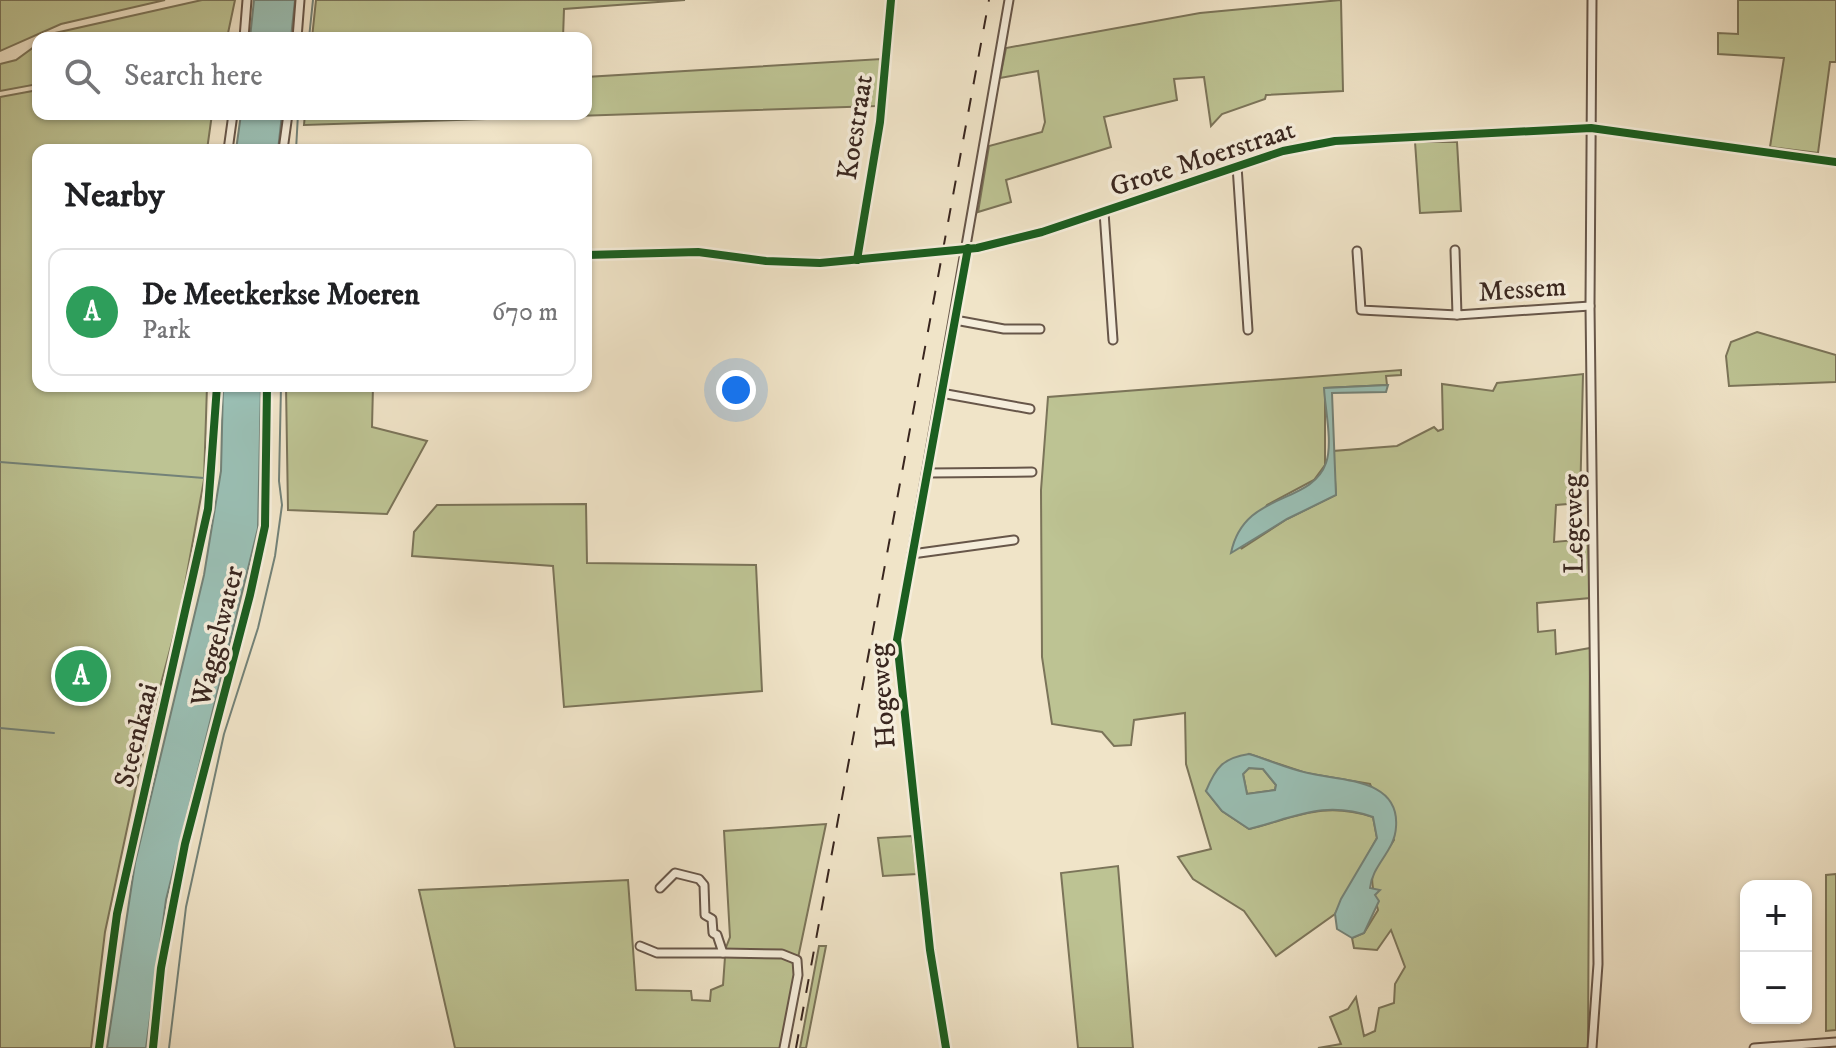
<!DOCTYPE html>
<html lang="en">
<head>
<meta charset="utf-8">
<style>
  body { margin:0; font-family:"IM FELL DW Pica",serif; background:#f2f2f2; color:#202124 }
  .controls { position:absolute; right:24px; bottom:24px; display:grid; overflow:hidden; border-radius:16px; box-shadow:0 2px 6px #0004 }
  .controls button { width:72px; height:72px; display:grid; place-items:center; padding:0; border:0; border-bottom:2px solid #e0e0e0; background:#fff; color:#202124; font:40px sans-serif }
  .you { position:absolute; left:736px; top:390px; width:28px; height:28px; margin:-20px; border:6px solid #fff; border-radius:50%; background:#1a73e8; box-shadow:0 0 0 12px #1a73e833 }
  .badge { display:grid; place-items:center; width:52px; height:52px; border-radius:50%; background:#0f766e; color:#fff; font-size:26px; font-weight:700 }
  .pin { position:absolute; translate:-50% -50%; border:4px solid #fff; box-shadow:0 2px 8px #0006 }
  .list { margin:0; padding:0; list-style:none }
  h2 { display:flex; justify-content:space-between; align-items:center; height:104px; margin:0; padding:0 32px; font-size:34px }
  h2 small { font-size:26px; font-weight:400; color:#757577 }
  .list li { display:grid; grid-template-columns:52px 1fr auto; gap:24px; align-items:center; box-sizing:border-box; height:128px; margin:0 16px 16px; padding:0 16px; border:2px solid #e0e0e0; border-radius:16px }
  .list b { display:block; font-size:30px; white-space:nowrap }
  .list p { margin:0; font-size:26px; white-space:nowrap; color:#757577 }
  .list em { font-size:26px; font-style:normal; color:#757577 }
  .icon { flex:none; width:44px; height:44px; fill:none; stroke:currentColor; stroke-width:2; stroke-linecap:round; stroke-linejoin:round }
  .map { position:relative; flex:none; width:1836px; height:1048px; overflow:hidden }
  .search { position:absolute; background:#fff; box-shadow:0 2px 6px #0004; left:32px; top:32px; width:560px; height:88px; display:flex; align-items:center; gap:20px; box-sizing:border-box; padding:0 28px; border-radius:16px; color:#757577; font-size:30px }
  .panel { position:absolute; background:#fff; box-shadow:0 2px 6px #0004; left:32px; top:144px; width:560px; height:248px; border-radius:16px }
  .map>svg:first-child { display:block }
  .green { fill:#bdc393; stroke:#7b7459; stroke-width:2 }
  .water { fill:#9abfb4; stroke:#738278; stroke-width:2; fill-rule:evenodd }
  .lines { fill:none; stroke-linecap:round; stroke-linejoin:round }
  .stream { stroke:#738278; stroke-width:2 }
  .street-casing { stroke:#675649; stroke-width:11 }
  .street { stroke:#f5eddb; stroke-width:7 }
  .rail { stroke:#39261f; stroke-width:2; stroke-dasharray:14 14; stroke-linecap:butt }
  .cycleway-casing { stroke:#f5eddb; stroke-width:13 }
  .cycleway { stroke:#1b5e20; stroke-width:8 }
  .labels { text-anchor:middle; stroke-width:7; stroke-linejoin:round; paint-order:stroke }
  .street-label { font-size:28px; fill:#39261f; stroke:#f5eddb }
</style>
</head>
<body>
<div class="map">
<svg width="1836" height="1048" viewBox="0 0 1836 1048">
  <rect width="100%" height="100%" fill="#f0e4c8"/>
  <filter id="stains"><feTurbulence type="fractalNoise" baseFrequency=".0025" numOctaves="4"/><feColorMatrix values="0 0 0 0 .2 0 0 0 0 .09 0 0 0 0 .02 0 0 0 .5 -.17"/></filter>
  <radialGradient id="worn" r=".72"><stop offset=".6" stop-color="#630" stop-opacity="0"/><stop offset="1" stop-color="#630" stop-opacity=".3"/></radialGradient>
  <g class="green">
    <polygon points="0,0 165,0 61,24 0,51"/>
    <polygon points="202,0 235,0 227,38 47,38 55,33"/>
    <polygon points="316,0 685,0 564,9 563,38 312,38"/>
    <polygon points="1341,0 1343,91 1266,95 1265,99 1222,114 1211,126 1204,77 1174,79 1177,100 1104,117 1111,147 1006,180 1011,202 978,212 989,146 1042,132 1045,122 1038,71 1000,78 1006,48 1200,13"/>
    <polygon points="1738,0 1836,0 1836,62 1830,62 1818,153 1770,147 1784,58 1718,54 1718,33 1738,34"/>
    <polygon points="38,44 38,84 0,91 0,64 16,60"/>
    <polygon points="881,59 877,106 304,125 305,114 586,114 586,77"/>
    <polygon points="38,90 38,114 212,114 207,150 38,150 38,386 207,386 204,480 180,612 146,740 105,932 91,1048 0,1048 0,97"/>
    <polygon points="1415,142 1457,142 1461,211 1420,213"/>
    <polygon points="1757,332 1836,355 1836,382 1729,386 1726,356 1731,342"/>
    <path d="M 1401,370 L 1401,375 L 1386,376 L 1387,385 L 1325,388 L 1325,465 L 1314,480 L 1267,505 L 1241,549 L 1287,519 L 1336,495 L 1333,451 L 1397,446 L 1434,427 L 1438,431 L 1443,429 L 1442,384 L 1493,391 L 1497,383 L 1583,374 L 1580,503 L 1556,505 L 1554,542 L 1588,539 L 1590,598 L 1537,603 L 1538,632 L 1555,630 L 1556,654 L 1590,648 L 1588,1048 L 1318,1048 L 1341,1044 L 1330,1017 L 1348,1009 L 1356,997 L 1364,1036 L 1375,1031 L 1379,1008 L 1394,1003 L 1395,984 L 1405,967 L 1391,930 L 1377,950 L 1354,948 L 1352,938 L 1364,933 L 1378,910 C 1367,869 1371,876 1394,840 L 1370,784 L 1306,773 L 1249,754 L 1206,791 L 1222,811 L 1249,829 C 1297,817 1323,801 1373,817 L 1377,838 L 1335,914 L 1276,956 L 1244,911 L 1193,879 L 1178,857 L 1211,849 L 1186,764 L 1185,713 L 1134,720 L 1131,745 L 1114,746 L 1102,732 L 1052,724 L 1042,657 L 1041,490 L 1048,397 Z"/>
    <polygon points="286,386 373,386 372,427 427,441 387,514 288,510"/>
    <polygon points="586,504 587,563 756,565 762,691 564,707 553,566 412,556 414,532 437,505"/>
    <polygon points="1249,768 1263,769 1276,785 1275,790 1247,794 1243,774"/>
    <polygon points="826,824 798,958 779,950 725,950 730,937 724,831"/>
    <polygon points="912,836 917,874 883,876 878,838"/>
    <polygon points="1118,866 1133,1048 1078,1048 1061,873"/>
    <polygon points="1836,874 1836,1030 1826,1031 1826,875"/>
    <polygon points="628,880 636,990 691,991 692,1000 710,1001 711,990 723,985 725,957 780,956 791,960 796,968 781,1048 455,1048 419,890"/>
    <polygon points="819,946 826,946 806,1048 800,1048"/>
  </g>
  <g class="water">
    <polygon points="254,0 295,0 291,38 250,38"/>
    <polygon points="241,114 282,114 278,150 236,150"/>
    <path d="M 1388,385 L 1386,392 L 1332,393 L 1336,495 L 1287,519 L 1231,553 C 1244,490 1311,506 1326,463 C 1333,443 1325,409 1324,388 Z"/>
    <polygon points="223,386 261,386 258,528 166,900 146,1048 107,1048 135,863 204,575 221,471"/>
    <path d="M 1249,754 C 1269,760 1288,769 1308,773 C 1341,781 1400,778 1396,827 C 1395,851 1372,865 1370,888 L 1380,890 L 1375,895 L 1379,901 L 1364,933 L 1352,938 L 1337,929 L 1335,914 L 1341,899 L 1377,838 L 1373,817 C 1324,800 1296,817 1249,829 L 1222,811 L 1206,791 C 1216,767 1223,758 1249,754 ZM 1249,768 L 1263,769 L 1276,785 L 1275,790 L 1247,794 L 1243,774 Z"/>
  </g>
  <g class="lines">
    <g class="stream">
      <polyline points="309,38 313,0"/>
      <polyline points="296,150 298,114"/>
      <polyline points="0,462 204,478"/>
      <polyline points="0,728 54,733"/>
      <polyline points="169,1048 186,907 224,734 258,628 275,556 282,505 279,481 281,386"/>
    </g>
    <g class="street-casing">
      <g id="street">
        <polyline points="1592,0 1590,306 1598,964 1592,1048"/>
        <polyline points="244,38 247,0"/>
        <polyline points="297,38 300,0"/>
        <polyline points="228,150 233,114"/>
        <polyline points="283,150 288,114"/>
        <polyline points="1237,166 1248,330"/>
        <polyline points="1104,212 1113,340"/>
        <polyline points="1455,250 1457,315 1590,306"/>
        <polyline points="1357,251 1361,310 1457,315"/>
        <polyline points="586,255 698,252 766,261 820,263 977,248 1042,232 1283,151 1335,141 1591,128 1836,162"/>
        <polyline points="857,260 880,122 891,0"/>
        <polyline points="955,320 1004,329 1040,329"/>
        <polyline points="941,393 1030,409"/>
        <polyline points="927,473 1032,472"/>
        <polyline points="912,554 1014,540"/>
        <polyline points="640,946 657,953 723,953 717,935 713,933 712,919 705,915 704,885 699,879 675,873 660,888"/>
        <polyline points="723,953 782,954 797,960 798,975 784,1048"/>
        <polyline points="99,1048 117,914 208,509 217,386"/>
        <polyline points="153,1048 161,968 185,844 250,595 265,526 267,386"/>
        <polyline points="946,1048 930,950 897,640 1009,0"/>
        <polyline points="1754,1048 1836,1042"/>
      </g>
    </g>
    <use href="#street" class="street"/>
    <polyline class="rail" points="796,1048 989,0"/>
    <g class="cycleway-casing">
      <g id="cycleway">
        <polyline points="586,255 698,252 766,261 820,263 977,248 1042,232 1283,151 1335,141 1591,128 1836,162"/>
        <polyline points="857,260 880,122 891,0"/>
        <polyline points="99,1048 117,914 208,509 217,386"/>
        <polyline points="153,1048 161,968 185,844 250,595 265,526 267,386"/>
        <polyline points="946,1048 930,950 897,640 968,248"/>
      </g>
    </g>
    <use href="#cycleway" class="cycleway"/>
  </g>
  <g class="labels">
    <g class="street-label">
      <text transform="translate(854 127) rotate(-81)" y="10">Koestraat</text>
      <text transform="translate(1202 157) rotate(-18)" y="10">Grote Moerstraat</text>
      <text transform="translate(1522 288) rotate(-4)" y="10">Messem</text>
      <text transform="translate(1572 524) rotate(-91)" y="10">Legeweg</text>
      <text transform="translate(216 636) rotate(-76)" y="10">Waggelwater</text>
      <text transform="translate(881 696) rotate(-94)" y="10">Hogeweg</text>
      <text transform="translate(135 735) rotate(-76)" y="10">Steenkaai</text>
    </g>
  </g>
  <rect width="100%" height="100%" filter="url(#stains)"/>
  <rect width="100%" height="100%" fill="url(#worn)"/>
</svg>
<div class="controls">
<button>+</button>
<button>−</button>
</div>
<div class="you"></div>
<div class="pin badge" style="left:81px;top:676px;background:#2e9e5b">A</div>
<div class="search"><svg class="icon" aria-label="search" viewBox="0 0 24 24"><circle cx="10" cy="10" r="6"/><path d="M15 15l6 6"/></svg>Search here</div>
<section class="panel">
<h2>Nearby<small></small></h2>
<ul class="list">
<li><span class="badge" style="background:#2e9e5b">A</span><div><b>De Meetkerkse Moeren</b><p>Park</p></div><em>670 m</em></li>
</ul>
</section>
</div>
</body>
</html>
